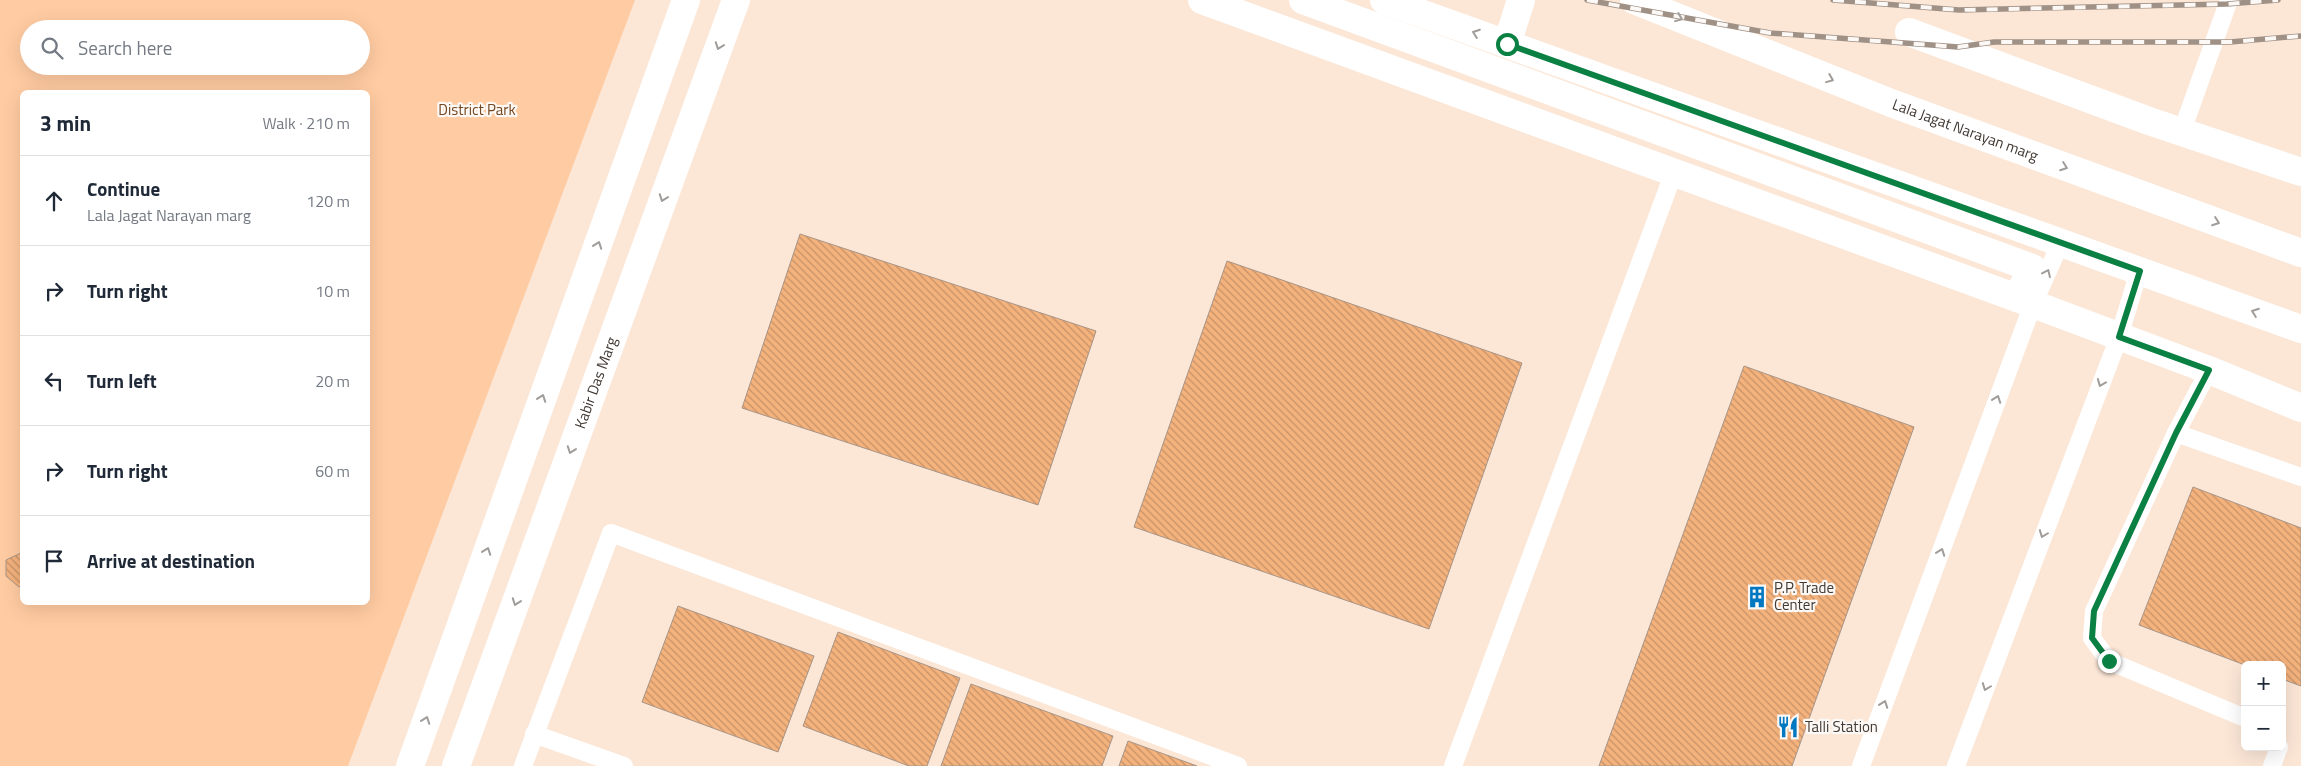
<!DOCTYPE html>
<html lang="en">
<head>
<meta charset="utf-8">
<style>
  body { margin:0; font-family:"Titillium Web",sans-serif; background:#f2f2f3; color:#1f2937 }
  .controls { position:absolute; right:15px; bottom:15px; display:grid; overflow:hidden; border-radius:8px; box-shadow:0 5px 20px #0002 }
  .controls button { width:45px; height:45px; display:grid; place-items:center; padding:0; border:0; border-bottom:1px solid #e0e1e3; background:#fff; color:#1f2937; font:25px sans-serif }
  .stop { position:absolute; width:15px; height:15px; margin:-11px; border:4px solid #0b8043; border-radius:50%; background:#fff }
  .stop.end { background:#0b8043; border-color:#fff; box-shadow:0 1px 5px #0008 }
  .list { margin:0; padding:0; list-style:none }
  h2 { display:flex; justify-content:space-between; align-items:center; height:65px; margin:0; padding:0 20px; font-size:21px }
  h2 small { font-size:16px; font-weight:400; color:#747a83 }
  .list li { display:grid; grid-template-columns:32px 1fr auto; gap:15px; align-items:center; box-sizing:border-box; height:90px; padding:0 20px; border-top:1px solid #e0e1e3 }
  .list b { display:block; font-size:19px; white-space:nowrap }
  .list p { margin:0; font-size:16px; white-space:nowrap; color:#747a83 }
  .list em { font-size:16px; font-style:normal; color:#747a83 }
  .icon { flex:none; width:28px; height:28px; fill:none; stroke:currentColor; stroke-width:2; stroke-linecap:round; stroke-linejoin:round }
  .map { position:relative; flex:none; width:2301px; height:766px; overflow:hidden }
  .search { position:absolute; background:#fff; box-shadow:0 5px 20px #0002; left:20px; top:20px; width:350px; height:55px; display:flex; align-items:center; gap:12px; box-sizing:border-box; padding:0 18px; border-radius:28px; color:#747a83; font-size:19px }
  .panel { position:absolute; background:#fff; box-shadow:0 5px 20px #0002; left:20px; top:90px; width:350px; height:515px; border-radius:8px }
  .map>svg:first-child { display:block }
  .green { fill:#ffcba2; fill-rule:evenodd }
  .building { fill:url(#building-back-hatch); stroke:#a79486 }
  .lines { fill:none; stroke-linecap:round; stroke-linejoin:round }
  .service { stroke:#fff; stroke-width:18 }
  .minor { stroke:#fff; stroke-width:28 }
  .tertiary { stroke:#fff; stroke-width:28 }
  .secondary { stroke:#fff; stroke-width:28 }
  .rail-casing { stroke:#a09186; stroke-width:5.5 }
  .rail { stroke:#fcf8f5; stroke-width:4; stroke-dasharray:11; stroke-linecap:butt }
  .oneway { stroke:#a09c99 }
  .route { stroke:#0b8043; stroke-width:6 }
  .labels { text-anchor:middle; stroke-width:4.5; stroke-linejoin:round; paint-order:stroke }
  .park-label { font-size:15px; fill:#744821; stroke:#fcf8f5 }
  .street-label { font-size:15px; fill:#413933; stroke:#fcf8f5 }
  .poi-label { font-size:15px; fill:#413933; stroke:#fcf8f5; text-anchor:start }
</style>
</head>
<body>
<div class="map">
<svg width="2301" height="766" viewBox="0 0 2301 766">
  <defs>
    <pattern id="building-back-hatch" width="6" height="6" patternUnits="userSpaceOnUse" patternTransform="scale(1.25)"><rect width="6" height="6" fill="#f4b27d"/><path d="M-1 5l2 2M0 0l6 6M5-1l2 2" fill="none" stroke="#c79267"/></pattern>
  </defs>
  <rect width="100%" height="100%" fill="#fce7d7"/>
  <path class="green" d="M 0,0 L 635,0 L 348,766 L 0,766 ZM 29,29 L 361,29 L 361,66 L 29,66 ZM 22,92 L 368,92 L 368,602 L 22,602 Z"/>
  <g class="building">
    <polygon points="800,234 1096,331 1038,505 742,408"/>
    <polygon points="1227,261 1522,363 1429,629 1134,527"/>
    <polygon points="1744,366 1914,427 1792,766 1599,766"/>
    <polygon points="2193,487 2301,528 2301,686 2282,679 2282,665 2245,665 2139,625"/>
    <polygon points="21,553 22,554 22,585 19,587 6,576 6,560"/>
    <polygon points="678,606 814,656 778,752 642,702"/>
    <polygon points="838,632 960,678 927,766 909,766 803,726"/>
    <polygon points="971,684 1113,736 1102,766 941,766"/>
    <polygon points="1128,741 1197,766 1119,766"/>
  </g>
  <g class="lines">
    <g class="service">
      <polyline points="2182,131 2229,0"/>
      <polyline points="2209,370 2176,433 2094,611 2092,638 2109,661 2245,718"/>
      <polyline points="2176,433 2301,477"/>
      <polyline points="534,734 624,766"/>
      <polyline points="523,766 611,533 1238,766"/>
      <polyline points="1453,766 1674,172"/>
      <polyline points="1861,766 2033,304 2061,242"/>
      <polyline points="1956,766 2119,337 2139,271"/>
      <polyline points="2272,766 2279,747"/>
    </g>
    <g class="minor">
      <polyline points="1202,0 2017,298 2209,370 2301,408"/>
      <polyline points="1303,0 2032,268 2017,298"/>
      <polyline points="1909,32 2149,121 2301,172"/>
    </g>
    <g class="tertiary">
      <polyline points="410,766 686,0"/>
      <path id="s1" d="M 456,766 L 736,0"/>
    </g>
    <g class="secondary">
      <polyline points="1384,0 2301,329"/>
      <path id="s2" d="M 1634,0 L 1891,103 L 2301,253"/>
      <polyline points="1507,44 1521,0"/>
    </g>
    <g class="rail-casing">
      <g id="rail">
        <polyline points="1587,0 1770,33 1958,47 1994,42 2230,42 2301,36"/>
        <polyline points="1833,0 1959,10 2227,4 2278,0"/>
      </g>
    </g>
    <use href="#rail" class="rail"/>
  </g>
  <defs><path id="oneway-chevron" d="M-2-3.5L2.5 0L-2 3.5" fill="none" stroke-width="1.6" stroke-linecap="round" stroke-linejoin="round" transform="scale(1.25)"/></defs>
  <g class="oneway">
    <use href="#oneway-chevron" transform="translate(1679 18) rotate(22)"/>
    <use href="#oneway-chevron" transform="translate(1476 33) rotate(-160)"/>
    <use href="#oneway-chevron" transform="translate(719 46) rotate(110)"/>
    <use href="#oneway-chevron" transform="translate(1830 79) rotate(22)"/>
    <use href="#oneway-chevron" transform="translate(2064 167) rotate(20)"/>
    <use href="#oneway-chevron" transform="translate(663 198) rotate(110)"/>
    <use href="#oneway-chevron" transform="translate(2216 222) rotate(20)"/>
    <use href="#oneway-chevron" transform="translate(598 245) rotate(-70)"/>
    <use href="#oneway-chevron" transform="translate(2047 273) rotate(-65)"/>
    <use href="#oneway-chevron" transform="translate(2255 312) rotate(-160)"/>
    <use href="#oneway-chevron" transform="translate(2101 383) rotate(112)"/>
    <use href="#oneway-chevron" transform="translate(542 398) rotate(-70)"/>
    <use href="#oneway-chevron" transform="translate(1997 399) rotate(-70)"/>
    <use href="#oneway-chevron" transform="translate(571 450) rotate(110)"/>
    <use href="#oneway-chevron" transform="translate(2043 534) rotate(111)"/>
    <use href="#oneway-chevron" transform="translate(487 551) rotate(-70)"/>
    <use href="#oneway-chevron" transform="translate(1941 552) rotate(-70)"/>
    <use href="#oneway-chevron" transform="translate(516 602) rotate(110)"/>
    <use href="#oneway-chevron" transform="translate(1986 687) rotate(111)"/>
    <use href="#oneway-chevron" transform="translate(1884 704) rotate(-70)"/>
    <use href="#oneway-chevron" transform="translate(426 720) rotate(-70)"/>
  </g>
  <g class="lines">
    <polyline class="route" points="1507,44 2140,271 2119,337 2209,370 2176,433 2094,611 2092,638 2109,661"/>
  </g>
  <defs>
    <g id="building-bare" transform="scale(1.725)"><path d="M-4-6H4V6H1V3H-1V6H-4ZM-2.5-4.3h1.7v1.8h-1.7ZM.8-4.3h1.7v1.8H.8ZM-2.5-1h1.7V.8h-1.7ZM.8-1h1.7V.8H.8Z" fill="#0078c1" stroke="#fcf8f5" stroke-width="2.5" paint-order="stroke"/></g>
    <g id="restaurant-bare" transform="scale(1.725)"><path d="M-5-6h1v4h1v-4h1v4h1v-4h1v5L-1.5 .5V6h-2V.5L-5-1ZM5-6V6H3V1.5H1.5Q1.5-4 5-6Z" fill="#0078c1" stroke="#fcf8f5" stroke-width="2.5" paint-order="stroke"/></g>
  </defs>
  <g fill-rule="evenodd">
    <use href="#building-bare" x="1757" y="597"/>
    <use href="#restaurant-bare" x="1788" y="727"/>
  </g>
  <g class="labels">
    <g class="park-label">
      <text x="477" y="115">District Park</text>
    </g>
    <g class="street-label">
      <text dy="5" stroke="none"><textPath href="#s2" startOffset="356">Lala Jagat Narayan marg</textPath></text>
      <text dy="5" stroke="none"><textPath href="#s1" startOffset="408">Kabir Das Marg</textPath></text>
    </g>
    <g class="poi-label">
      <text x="1774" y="593">P.P. Trade<tspan x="1774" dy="17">Center</tspan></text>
      <text x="1805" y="732">Talli Station</text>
    </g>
  </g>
</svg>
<div class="controls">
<button>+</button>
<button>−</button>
</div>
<div class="stop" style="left:1507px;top:44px"></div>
<div class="stop end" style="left:2109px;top:661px"></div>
<div class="search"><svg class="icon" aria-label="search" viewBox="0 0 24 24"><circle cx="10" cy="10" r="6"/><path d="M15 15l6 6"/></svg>Search here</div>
<section class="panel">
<h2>3 min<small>Walk · 210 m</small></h2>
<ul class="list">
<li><svg class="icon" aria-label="ahead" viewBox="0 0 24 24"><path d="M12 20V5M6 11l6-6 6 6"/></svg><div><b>Continue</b><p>Lala Jagat Narayan marg</p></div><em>120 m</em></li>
<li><svg class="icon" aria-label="right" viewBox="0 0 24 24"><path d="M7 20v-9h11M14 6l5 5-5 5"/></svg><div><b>Turn right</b></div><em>10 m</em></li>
<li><svg class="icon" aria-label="left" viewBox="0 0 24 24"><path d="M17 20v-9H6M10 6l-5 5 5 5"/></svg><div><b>Turn left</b></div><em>20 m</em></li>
<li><svg class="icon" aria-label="right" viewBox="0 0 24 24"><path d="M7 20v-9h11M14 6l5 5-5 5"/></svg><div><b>Turn right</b></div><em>60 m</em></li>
<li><svg class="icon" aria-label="arrive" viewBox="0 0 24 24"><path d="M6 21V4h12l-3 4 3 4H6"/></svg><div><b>Arrive at destination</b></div></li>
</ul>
</section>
</div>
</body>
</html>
